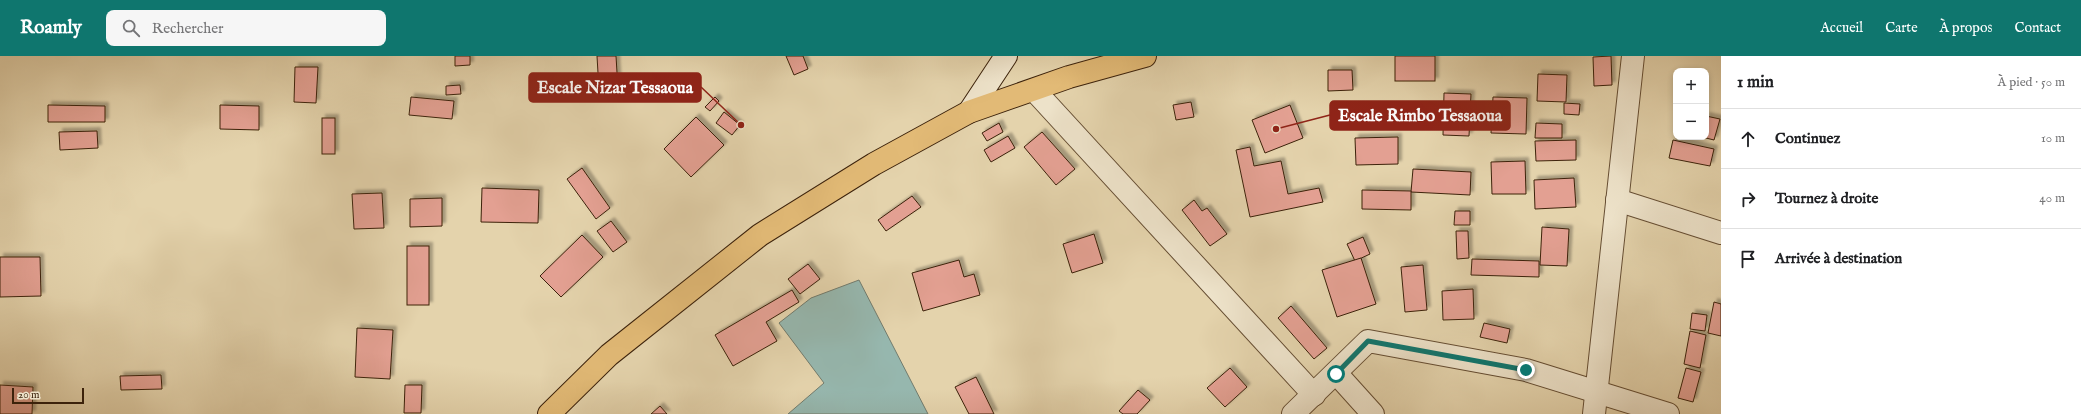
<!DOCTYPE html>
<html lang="fr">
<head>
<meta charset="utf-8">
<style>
  body { margin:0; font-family:"IM FELL English",serif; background:#f6f6f6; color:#202124 }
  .controls { position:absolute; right:12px; top:12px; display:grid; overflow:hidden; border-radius:8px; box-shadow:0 2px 6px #0003 }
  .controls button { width:36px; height:36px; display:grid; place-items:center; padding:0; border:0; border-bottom:1px solid #e0e0e0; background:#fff; color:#202124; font:20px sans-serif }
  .scale { position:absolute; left:12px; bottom:10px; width:72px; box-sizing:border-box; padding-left:4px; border:2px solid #3c220b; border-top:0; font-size:11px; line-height:14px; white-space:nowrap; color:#3c220b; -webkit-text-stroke:3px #ede2c9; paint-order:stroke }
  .stop { position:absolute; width:12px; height:12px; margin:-9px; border:3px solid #0f766e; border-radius:50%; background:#fff }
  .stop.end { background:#0f766e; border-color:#fff; box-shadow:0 1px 4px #0008 }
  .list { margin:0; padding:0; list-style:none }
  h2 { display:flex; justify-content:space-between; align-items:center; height:52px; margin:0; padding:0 16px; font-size:17px }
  h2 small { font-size:13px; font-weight:400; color:#757577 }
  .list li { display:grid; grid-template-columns:26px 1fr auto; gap:12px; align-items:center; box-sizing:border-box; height:60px; padding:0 16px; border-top:1px solid #e0e0e0 }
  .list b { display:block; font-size:15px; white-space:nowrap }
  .list em { font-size:13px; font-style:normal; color:#757577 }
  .icon { flex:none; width:22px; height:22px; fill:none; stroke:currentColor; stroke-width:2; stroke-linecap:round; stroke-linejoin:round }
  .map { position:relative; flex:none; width:1721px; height:358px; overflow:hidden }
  header { display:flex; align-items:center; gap:24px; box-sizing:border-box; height:56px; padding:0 20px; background:#0f766e; color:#fff }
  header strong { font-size:19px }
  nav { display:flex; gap:22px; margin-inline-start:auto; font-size:14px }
  .search { width:280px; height:36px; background:#f6f6f6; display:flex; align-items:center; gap:10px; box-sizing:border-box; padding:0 14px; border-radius:8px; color:#757577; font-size:15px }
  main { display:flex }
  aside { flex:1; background:#fff }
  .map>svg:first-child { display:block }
  .water { fill:#96b7ae; stroke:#727b6d }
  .building { fill:#e3a092; stroke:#3c220b; filter:url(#shadow) }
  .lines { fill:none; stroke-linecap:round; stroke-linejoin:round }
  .street-casing { stroke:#664e33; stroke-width:24 }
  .secondary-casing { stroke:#3c220b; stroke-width:24 }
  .highway-casing { stroke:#3c220b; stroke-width:24 }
  .street { stroke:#ede2c9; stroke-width:22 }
  .secondary { stroke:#ede2c9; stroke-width:22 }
  .highway { stroke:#e2ba76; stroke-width:22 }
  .route { stroke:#0f766e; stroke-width:5 }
  .leader { fill:none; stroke:#8f2418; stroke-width:1.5 }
  .callout-dot { fill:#8f2418; stroke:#ede2c9; stroke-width:1.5 }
  .callout { fill:#8f2418; stroke:#8f2418; stroke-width:1.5 }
  .callout-label { font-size:17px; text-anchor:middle; font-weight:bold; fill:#fff }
</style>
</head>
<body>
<header>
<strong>Roamly</strong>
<div class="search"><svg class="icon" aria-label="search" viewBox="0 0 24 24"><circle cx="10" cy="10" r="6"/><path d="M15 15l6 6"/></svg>Rechercher</div>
<nav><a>Accueil</a><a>Carte</a><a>À propos</a><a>Contact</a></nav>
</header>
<main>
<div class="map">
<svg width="1721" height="358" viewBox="0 0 1721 358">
  <defs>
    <filter id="shadow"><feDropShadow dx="3.5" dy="-3.5" stdDeviation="1" flood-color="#0004"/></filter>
  </defs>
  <rect width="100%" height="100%" fill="#e4d3ac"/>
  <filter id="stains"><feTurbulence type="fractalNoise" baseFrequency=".005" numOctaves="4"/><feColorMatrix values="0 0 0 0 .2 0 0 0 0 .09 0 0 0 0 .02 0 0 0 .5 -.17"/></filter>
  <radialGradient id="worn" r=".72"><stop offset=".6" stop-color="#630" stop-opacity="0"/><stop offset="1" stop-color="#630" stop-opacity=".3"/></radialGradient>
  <polygon class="water" points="859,224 928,358 788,358 824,327 779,267 811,242"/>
  <g class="building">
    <polygon points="455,0 470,0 470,9 455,10"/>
    <polygon points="597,0 616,0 618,33 599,34"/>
    <polygon points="786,0 803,0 808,13 794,19"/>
    <rect x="1395" y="0" width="40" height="25"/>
    <polygon points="1611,0 1612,29 1594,30 1593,1"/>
    <polygon points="295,11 318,11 316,47 294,46"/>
    <polygon points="1328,14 1352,14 1353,34 1328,35"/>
    <polygon points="1538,18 1567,19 1566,46 1537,45"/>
    <polygon points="460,29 461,38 446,39 446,30"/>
    <polygon points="1444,37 1471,38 1469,80 1443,79"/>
    <polygon points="411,41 454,45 452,63 409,59"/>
    <polygon points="715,41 719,45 710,55 705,51"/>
    <polygon points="1493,41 1527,42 1526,78 1491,77"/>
    <polygon points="1191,46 1194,61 1176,64 1173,49"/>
    <polygon points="1564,47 1580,48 1579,59 1564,58"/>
    <polygon points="48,49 105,50 105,66 48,66"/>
    <polygon points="220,49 259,50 259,74 220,73"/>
    <polygon points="1290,49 1303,82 1265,97 1252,64"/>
    <polygon points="724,56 740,69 732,79 716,67"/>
    <polygon points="1706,60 1720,63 1714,84 1702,81 1706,81"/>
    <polygon points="696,61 724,89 691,121 664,93"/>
    <rect x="322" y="62" width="13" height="36"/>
    <polygon points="999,67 1003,76 987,85 982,77"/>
    <polygon points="1536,67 1562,68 1562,82 1535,82"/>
    <polygon points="97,75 98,92 60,94 59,76"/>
    <polygon points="1042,76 1075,113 1056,129 1024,91"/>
    <polygon points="1008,80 1015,92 991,106 984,94"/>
    <polygon points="1398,81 1398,108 1356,109 1355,82"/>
    <polygon points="1576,84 1576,104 1536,105 1535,85"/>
    <polygon points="1673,84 1714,93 1710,110 1669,102"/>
    <polygon points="1250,91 1254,110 1281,105 1288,138 1319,132 1323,146 1250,161 1236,94"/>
    <polygon points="1525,105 1526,138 1492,138 1491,106"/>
    <polygon points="582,112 610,152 596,163 567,123"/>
    <polygon points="1413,113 1471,116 1470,139 1411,136"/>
    <polygon points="1574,122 1576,151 1535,153 1534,124"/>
    <polygon points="482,132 539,134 538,167 481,166"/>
    <polygon points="1362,134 1411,135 1411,154 1362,153"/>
    <polygon points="382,137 384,172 354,173 352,138"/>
    <polygon points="912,140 921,151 886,175 878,164"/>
    <polygon points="442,142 442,170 410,171 410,143"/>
    <polygon points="1194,144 1202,155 1207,152 1227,178 1210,190 1182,154"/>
    <polygon points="1455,155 1470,155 1470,169 1454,169"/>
    <polygon points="611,165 627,186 613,196 597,175"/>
    <polygon points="1542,171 1569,173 1567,210 1540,209"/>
    <polygon points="1456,175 1468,175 1469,202 1457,203"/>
    <polygon points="1094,178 1103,207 1072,217 1063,188"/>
    <polygon points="582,179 603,201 561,241 540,220"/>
    <polygon points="1363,181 1370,198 1355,205 1347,188"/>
    <rect x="407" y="190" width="22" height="59"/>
    <polygon points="0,201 40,201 41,240 0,241"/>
    <polygon points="1361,202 1376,248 1337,261 1322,214"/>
    <polygon points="1472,203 1539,205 1539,221 1471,219"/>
    <polygon points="959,204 964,221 974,218 980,239 923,255 912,217"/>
    <polygon points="808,208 820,223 800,238 788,223"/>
    <polygon points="1423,209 1427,254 1405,256 1401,211"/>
    <polygon points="1473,233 1474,263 1443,264 1442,235"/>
    <polygon points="792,234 799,246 766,266 777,285 733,310 715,279"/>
    <polygon points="1714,246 1721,248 1721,280 1708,277"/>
    <polygon points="1291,250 1327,292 1314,303 1278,262"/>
    <polygon points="1692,257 1707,259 1705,275 1690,273"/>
    <polygon points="1484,267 1510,273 1507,287 1480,281"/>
    <polygon points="357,272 393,274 390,323 355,321"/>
    <polygon points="1690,275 1706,279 1700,312 1684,308"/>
    <polygon points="1230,312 1247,331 1225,351 1207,332"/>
    <polygon points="1686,312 1701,316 1693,346 1678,342"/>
    <polygon points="161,319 162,333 121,334 120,320"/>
    <polygon points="976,321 994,358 969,358 955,331"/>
    <polygon points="0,329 33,331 32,358 0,358"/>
    <polygon points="405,329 422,329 421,357 404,357"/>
    <polygon points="1138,334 1150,344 1137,358 1123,358 1119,355"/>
    <polygon points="660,350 667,358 651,358"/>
  </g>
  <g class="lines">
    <g class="street-casing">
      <g id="street">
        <polyline points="1034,34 1314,339"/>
        <polyline points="1617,144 1721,177"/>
        <polyline points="1336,317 1373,358"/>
        <polyline points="1293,358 1368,285 1526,314 1668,358"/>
        <polyline points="1594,358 1633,0"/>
      </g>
    </g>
    <g class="secondary-casing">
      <polyline id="secondary" points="969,56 1006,0"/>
    </g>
    <g class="highway-casing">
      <polyline id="highway" points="549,358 609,299 760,179 874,108 969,56 1069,21 1145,0"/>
    </g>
    <use href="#street" class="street"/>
    <use href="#secondary" class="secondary"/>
    <use href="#highway" class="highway"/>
  </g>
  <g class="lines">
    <polyline class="route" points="1336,318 1368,285 1526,314"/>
  </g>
  <path class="leader" d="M741 69L701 31M1276 73L1330 59"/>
  <g class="callout-dot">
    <circle cx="741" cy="69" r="4"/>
    <circle cx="1276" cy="73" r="4"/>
  </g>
  <g class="callout">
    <rect x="529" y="17" width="172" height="29" rx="4"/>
    <rect x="1330" y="45" width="180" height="29" rx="4"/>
  </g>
  <g class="callout-label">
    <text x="615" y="37">Escale Nizar Tessaoua</text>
    <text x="1420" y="65">Escale Rimbo Tessaoua</text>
  </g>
  <rect width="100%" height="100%" filter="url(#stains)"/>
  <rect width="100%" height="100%" fill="url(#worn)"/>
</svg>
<div class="controls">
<button>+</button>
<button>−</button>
</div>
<div class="scale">20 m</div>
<div class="stop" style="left:1336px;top:318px"></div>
<div class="stop end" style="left:1526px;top:314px"></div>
</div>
<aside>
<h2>1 min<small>À pied · 50 m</small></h2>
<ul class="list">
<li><svg class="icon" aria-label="ahead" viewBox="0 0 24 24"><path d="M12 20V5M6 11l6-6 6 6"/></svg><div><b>Continuez</b></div><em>10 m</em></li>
<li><svg class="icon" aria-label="right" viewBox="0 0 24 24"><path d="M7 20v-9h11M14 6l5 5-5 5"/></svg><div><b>Tournez à droite</b></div><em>40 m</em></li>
<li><svg class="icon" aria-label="arrive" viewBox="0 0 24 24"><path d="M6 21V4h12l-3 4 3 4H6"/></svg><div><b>Arrivée à destination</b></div></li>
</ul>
</aside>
</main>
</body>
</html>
